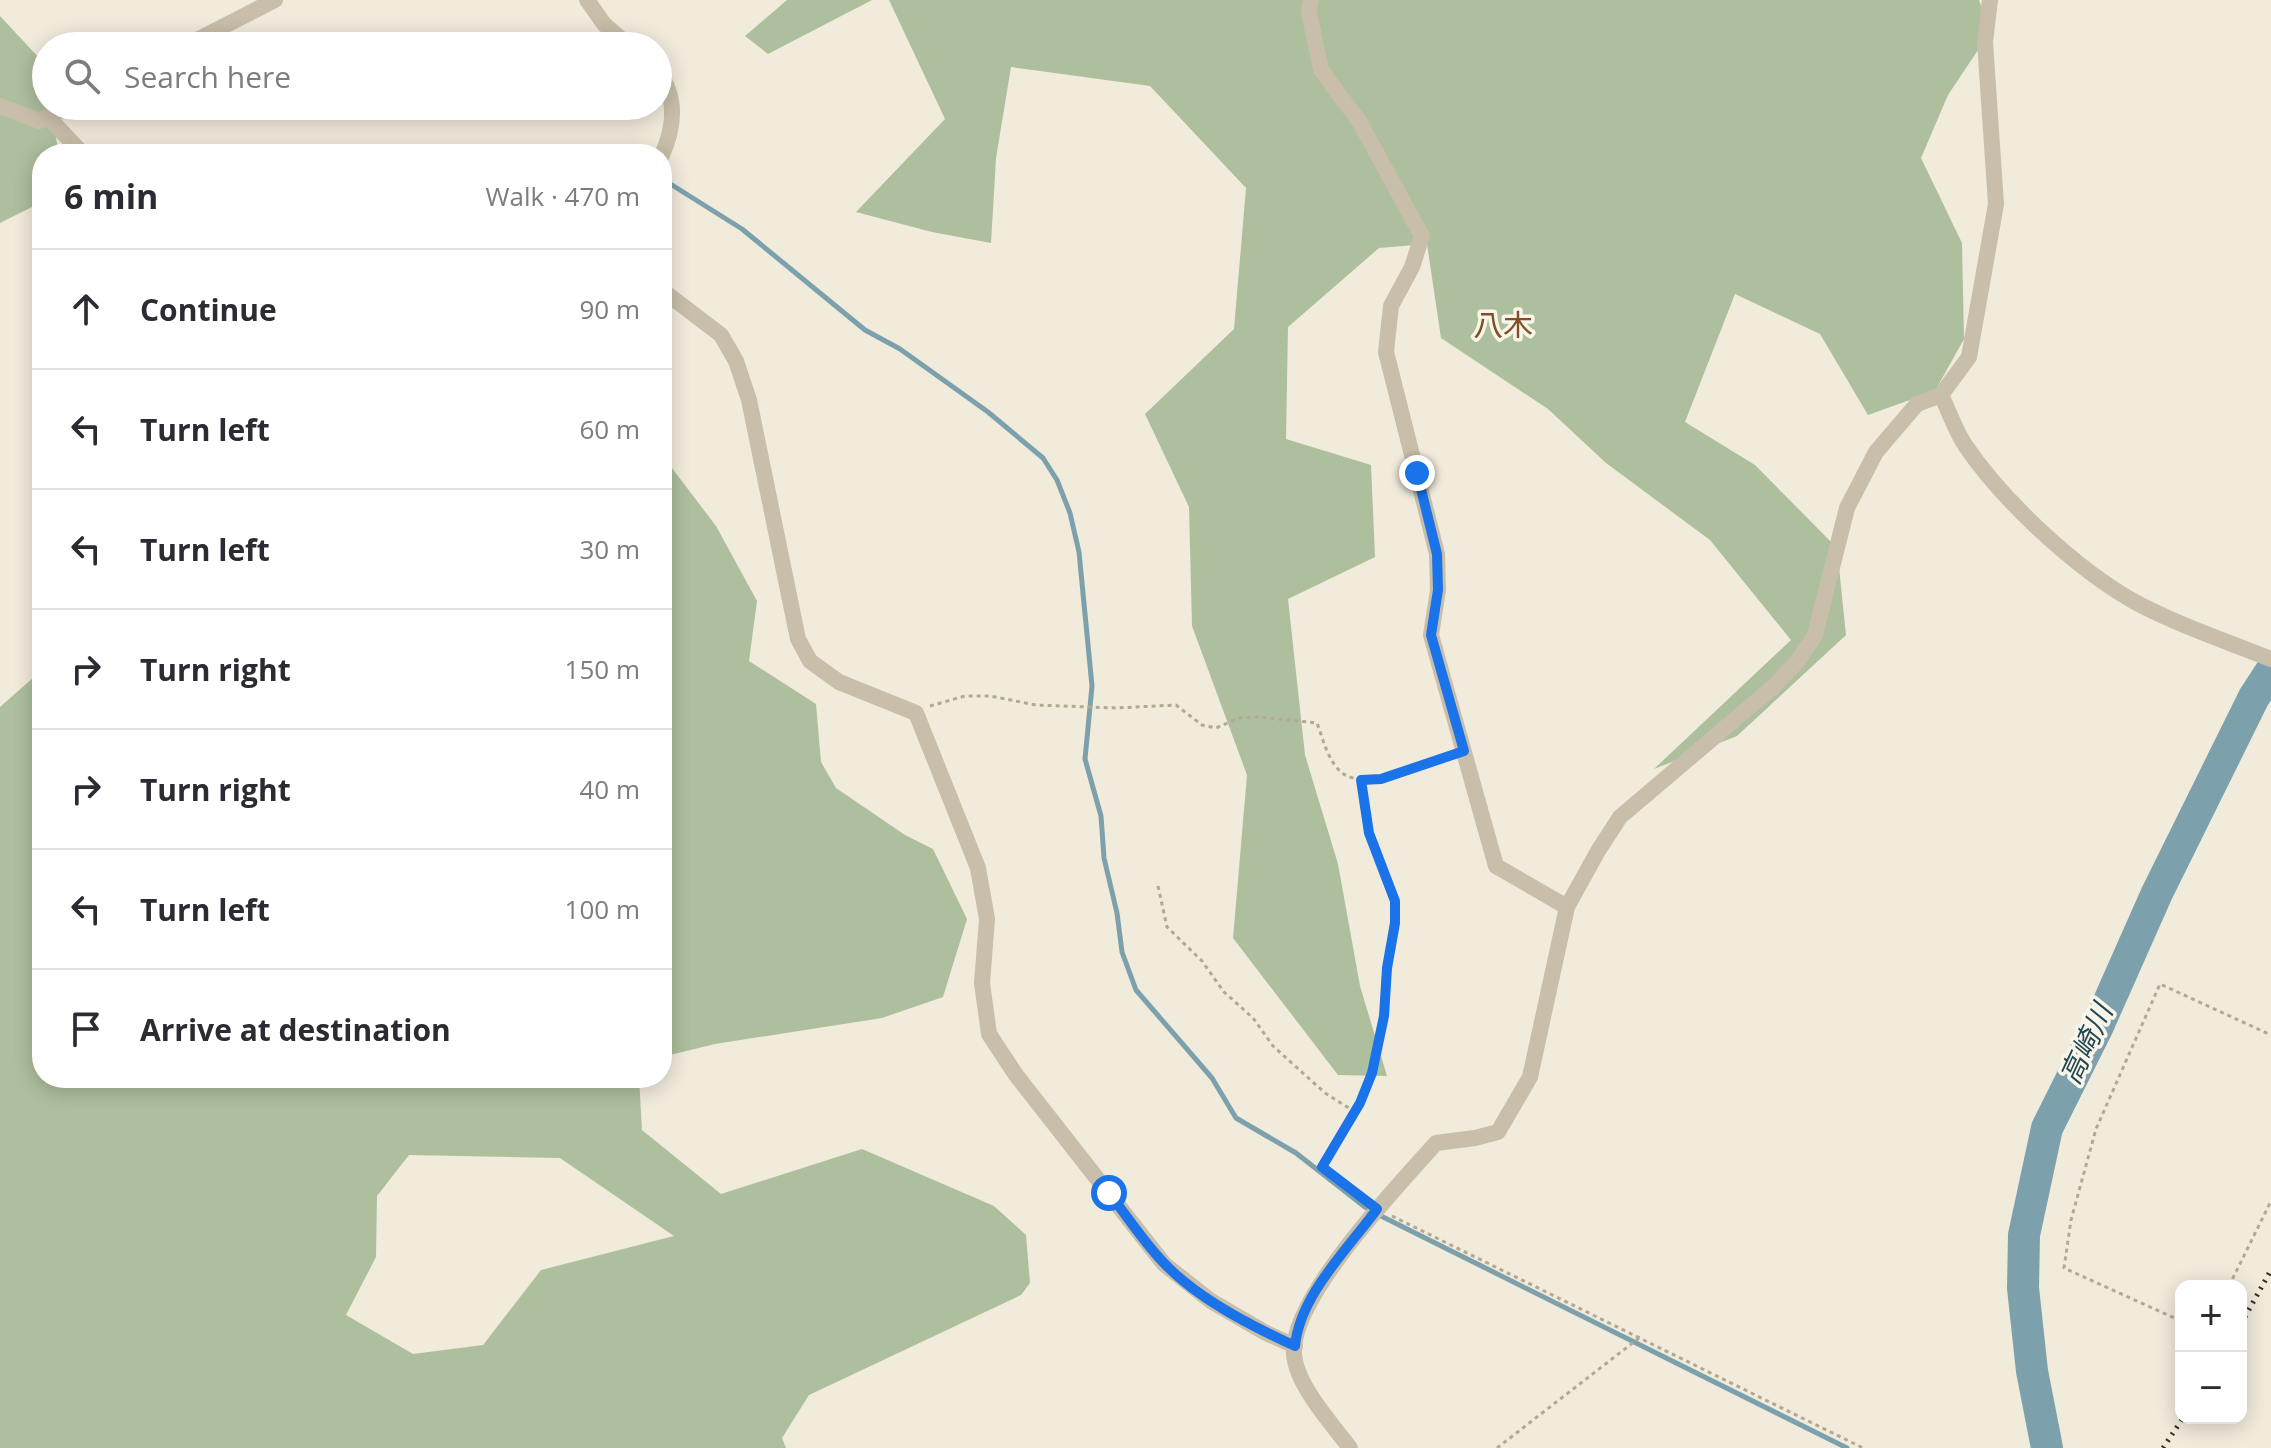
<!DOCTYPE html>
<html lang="en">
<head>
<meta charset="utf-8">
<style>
  body { margin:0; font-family:"Open Sans","Noto Sans JP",sans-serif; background:#f2f2f3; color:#2b2b33 }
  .controls { position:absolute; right:24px; bottom:24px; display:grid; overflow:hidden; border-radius:16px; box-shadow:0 4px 20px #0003 }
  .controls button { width:72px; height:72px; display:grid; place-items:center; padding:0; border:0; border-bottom:2px solid #e1e1e2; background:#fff; color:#2b2b33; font:40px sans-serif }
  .stop { position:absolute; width:24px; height:24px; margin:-18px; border:6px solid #1a73e8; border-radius:50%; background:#fff }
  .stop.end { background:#1a73e8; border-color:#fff; box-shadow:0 2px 8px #0008 }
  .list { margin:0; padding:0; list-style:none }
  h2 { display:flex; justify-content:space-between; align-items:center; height:104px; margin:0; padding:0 32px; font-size:34px }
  h2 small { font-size:26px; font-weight:400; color:#7c7c81 }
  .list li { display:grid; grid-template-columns:52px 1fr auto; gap:24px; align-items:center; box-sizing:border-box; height:120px; padding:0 32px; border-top:2px solid #e1e1e2 }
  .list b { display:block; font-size:30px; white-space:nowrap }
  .list em { font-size:26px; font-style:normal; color:#7c7c81 }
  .icon { flex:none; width:44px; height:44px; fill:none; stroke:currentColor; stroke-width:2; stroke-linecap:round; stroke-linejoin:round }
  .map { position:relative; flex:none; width:2271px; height:1448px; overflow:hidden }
  .search { position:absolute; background:#fff; box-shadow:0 4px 20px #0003; left:32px; top:32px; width:640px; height:88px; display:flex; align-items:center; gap:20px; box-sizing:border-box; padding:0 28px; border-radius:44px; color:#7c7c81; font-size:30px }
  .panel { position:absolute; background:#fff; box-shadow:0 4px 20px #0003; left:32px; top:144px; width:640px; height:944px; border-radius:32px }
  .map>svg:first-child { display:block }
  .green { fill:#adbf9d; fill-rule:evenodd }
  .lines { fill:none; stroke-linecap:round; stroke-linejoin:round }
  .stream { stroke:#7da1ac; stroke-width:5 }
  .river { stroke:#7da1ac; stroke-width:32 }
  .path { stroke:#b4a893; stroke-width:3; stroke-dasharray:4 4; stroke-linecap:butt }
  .street { stroke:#c8bea9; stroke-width:16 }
  .rail { stroke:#362f28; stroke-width:5; stroke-dasharray:2 6; stroke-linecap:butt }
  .route { stroke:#1a73e8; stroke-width:10 }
  .labels { text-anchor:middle; stroke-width:7; stroke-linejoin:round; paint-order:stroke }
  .water-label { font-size:28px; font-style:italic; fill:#204755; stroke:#f9f5e8 }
  .quarter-label { font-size:30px; fill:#814e25; stroke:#f9f5e8 }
</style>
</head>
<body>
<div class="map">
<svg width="2271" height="1448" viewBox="0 0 2271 1448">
  <rect width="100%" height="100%" fill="#f1ebdc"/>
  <g class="green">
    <polygon points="787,0 872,0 768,54 745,36"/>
    <polygon points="889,0 1979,0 1990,32 1948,95 1921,158 1962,243 1964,339 1935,391 1868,415 1820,334 1735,294 1685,422 1755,465 1837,548 1846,635 1737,736 1654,769 1791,640 1710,540 1606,463 1548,409 1441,338 1427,244 1379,248 1288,327 1286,439 1371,465 1375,557 1288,599 1305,755 1338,864 1360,986 1387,1076 1338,1075 1233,938 1247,775 1192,626 1189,507 1145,414 1234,329 1246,188 1150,86 1011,67 996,158 991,243 932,232 856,212 945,119"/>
    <polygon points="0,16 41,60 46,85 46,106 50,106 59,154 42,154 42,202 0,223"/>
    <polygon points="662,455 716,526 757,601 749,661 816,704 821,762 836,788 905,835 933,849 967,919 943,997 882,1018 715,1044 662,1057"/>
    <path d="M 42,670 L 42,1078 L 639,1078 L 642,1130 L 721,1194 L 862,1149 L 994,1206 L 1026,1235 L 1030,1283 L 1021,1295 L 809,1395 L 782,1438 L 786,1448 L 0,1448 L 0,707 ZM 409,1155 L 560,1158 L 674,1236 L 541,1270 L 483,1345 L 413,1354 L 346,1315 L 376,1257 L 377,1196 Z"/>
  </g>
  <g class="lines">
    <polyline class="stream" points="672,185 742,229 865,330 900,349 988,412 1043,458 1057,480 1070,513 1079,552 1092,686 1085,759 1101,816 1104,858 1117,913 1122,952 1136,990 1212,1078 1236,1118 1296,1153 1365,1207 1383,1217 1847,1448"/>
    <polyline class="river" points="2047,1448 2032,1371 2023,1288 2024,1235 2047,1128 2098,1026 2157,893 2254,697 2271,671"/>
    <g class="path">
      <path d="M 930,706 L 965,696 L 990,696 L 1036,705 L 1116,708 L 1176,705 L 1202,725 L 1216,728 L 1239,718 L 1260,717 L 1317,723 C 1323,739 1327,757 1338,769 C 1360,795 1420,765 1447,757"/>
      <polyline points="1361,780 1369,833 1395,901 1395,923 1387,968 1384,1016 1372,1073 1360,1103 1322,1167 1365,1200"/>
      <polyline points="1158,886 1167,927 1202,961 1224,992 1253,1018 1273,1046 1325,1093 1355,1112"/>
      <polyline points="1392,1216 1863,1448"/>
      <polyline points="2229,1286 2271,1201"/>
      <polyline points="2181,1321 2064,1268 2071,1220 2096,1129 2160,984 2271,1035"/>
      <polyline points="1497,1448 1639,1338"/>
    </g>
    <g class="street">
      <polyline points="587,0 604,24 629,46"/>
      <polyline points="1311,0 1309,12 1321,70 1359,121 1422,236 1412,267 1391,306 1386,352 1437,554 1438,590 1431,635 1496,866 1567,907"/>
      <polyline points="185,46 275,0"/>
      <path d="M 658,72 C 678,97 674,128 662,155"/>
      <polyline points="0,106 39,121 69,106"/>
      <polyline points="48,117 83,154"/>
      <polyline points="662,290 721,335 736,361 749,400 798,639 810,661 839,682 916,713 978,868 987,919 982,983 989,1034 1016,1075 1164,1264 1211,1301 1266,1333 1295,1346"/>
      <path d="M 1941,395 C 1949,411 1955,430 1965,445 C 2002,500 2076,569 2135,602 C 2178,625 2226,641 2271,659"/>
      <path d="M 1350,1448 C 1332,1424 1296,1385 1294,1354 C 1290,1298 1399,1185 1436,1143 L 1475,1138 L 1498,1132 L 1530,1077 L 1567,907 L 1598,851 L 1620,817 L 1772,688 L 1797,662 L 1815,635 L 1847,508 L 1876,452 L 1917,404 L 1941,395 L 1969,357 L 1996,204 L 1985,42 L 1990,0"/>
    </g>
    <g class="rail">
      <polyline points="2241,1324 2271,1270"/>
      <polyline points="2163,1448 2183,1418"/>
    </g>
  </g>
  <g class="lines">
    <path class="route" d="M 1109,1193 C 1127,1216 1143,1241 1163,1262 C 1196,1298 1251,1326 1295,1346 C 1300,1295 1348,1249 1377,1209 L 1322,1167 L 1360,1103 L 1372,1073 L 1384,1016 L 1387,968 L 1395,923 L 1395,901 L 1369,833 L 1361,780 L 1381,779 L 1464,751 L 1431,635 L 1438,590 L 1437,554 L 1417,473"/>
  </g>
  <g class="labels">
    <g class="water-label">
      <text transform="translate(2086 1044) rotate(-65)" y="10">高崎川</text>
    </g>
    <g class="quarter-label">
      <text x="1503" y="336">八木</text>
    </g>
  </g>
</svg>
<div class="controls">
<button>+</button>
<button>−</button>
</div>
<div class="stop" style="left:1109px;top:1193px"></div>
<div class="stop end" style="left:1417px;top:473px"></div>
<div class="search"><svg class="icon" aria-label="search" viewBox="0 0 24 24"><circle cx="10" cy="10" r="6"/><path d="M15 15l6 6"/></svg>Search here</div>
<section class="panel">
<h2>6 min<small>Walk · 470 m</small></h2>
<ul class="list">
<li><svg class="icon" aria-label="ahead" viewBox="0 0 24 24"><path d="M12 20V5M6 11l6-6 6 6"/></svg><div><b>Continue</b></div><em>90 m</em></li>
<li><svg class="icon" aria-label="left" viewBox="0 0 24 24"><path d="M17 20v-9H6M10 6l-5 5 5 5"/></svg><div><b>Turn left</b></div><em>60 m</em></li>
<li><svg class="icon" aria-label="left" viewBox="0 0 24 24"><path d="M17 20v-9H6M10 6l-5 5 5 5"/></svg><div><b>Turn left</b></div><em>30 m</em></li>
<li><svg class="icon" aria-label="right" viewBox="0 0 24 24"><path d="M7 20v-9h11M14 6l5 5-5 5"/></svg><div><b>Turn right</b></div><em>150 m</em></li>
<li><svg class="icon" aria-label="right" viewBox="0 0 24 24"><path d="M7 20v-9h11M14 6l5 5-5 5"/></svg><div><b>Turn right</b></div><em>40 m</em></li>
<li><svg class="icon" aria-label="left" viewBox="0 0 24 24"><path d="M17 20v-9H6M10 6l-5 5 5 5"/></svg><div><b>Turn left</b></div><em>100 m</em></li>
<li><svg class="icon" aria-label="arrive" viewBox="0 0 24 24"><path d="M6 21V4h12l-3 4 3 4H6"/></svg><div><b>Arrive at destination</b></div></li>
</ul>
</section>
</div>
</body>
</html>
